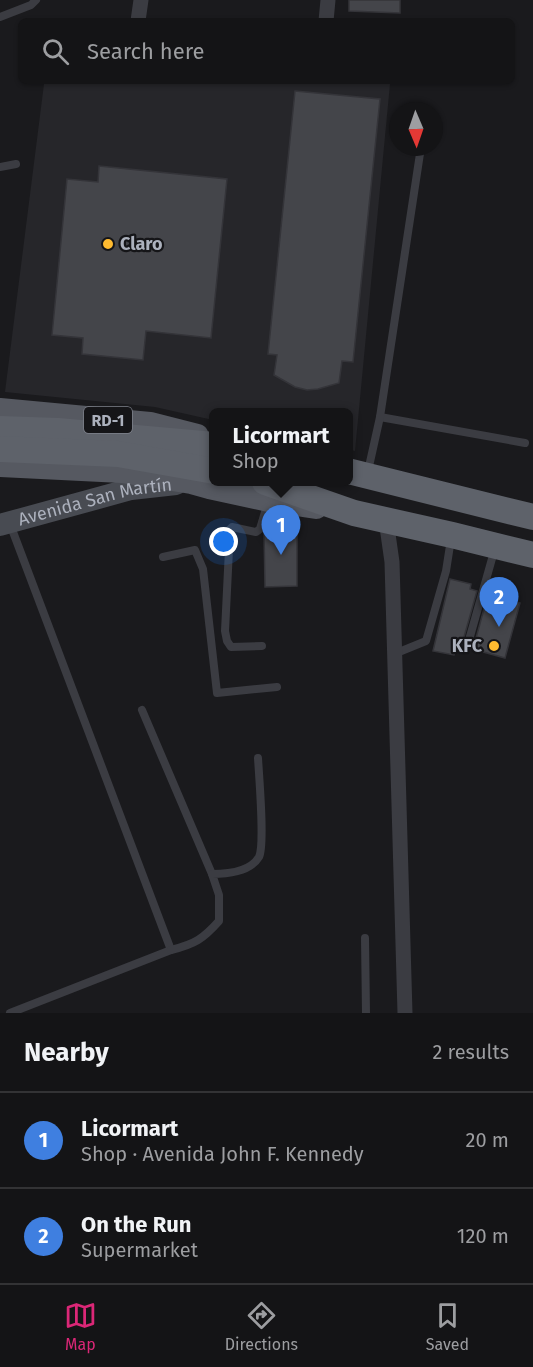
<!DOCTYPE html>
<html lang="en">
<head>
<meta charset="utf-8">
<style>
  body { margin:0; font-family:"Fira Sans",sans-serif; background:#1d1d1f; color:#f1f3f6 }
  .compass { position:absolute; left:389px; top:102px; width:54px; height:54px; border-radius:50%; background:#141416; box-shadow:0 2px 4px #0004; rotate:178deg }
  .you { position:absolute; left:224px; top:542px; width:21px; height:21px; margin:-15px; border:4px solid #fff; border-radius:50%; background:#1a73e8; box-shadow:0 0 0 9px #1a73e833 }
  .badge { display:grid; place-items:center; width:39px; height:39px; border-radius:50%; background:#db2777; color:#fff; font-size:20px; font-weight:700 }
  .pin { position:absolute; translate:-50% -50px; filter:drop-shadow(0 2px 3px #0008) }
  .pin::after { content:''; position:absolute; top:32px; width:21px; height:18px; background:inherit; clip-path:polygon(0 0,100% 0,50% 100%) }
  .popup { position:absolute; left:209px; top:408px; width:144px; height:78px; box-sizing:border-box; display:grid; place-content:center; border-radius:9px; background:#141416; filter:drop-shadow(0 2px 4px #0005); font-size:20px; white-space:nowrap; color:#9d9ea1 }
  .popup b { font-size:22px; color:#f1f3f6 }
  .popup::after { content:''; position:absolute; left:50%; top:100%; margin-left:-12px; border:12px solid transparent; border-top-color:#141416 }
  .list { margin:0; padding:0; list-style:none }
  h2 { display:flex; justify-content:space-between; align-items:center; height:78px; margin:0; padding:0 24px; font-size:26px }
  h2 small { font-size:20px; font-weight:400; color:#9d9ea1 }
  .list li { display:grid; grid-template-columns:39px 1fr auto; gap:18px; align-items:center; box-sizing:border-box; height:96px; padding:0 24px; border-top:2px solid #333335 }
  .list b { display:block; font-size:22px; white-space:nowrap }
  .list p { margin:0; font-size:20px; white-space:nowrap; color:#9d9ea1 }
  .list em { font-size:20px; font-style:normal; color:#9d9ea1 }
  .icon { flex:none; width:33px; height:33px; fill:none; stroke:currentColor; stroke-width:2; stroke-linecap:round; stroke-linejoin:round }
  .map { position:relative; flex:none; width:533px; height:1013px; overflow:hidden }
  .search { position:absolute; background:#141416; box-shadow:0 2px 4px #0004; left:18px; right:18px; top:18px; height:66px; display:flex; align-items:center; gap:15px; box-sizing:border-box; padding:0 21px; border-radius:9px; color:#9d9ea1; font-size:22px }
  .sheet { height:270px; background:#141416 }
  nav { display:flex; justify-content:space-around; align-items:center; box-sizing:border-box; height:84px; border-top:2px solid #333335; background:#141416; font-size:16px; color:#9d9ea1 }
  nav a { display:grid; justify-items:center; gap:3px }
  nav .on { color:#db2777 }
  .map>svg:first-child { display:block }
  .built { fill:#26262a }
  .building { fill:#44454a; stroke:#343439; stroke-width:1.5 }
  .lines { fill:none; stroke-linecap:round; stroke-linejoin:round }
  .service { stroke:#3b3c42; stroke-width:8 }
  .minor { stroke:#3b3c42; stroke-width:15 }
  .secondary { stroke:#484b52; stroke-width:22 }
  .primary { stroke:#565961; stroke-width:24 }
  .trunk { stroke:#5e626a; stroke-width:26 }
  .poi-dot { fill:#ffbb30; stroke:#151518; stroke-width:2 }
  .labels { text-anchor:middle; stroke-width:4.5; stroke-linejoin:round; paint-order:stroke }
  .shield { fill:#151518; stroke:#7f828c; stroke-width:1.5 }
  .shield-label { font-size:16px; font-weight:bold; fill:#acb1bd }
  .poi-label { font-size:18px; font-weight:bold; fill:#acb1bd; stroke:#151518; text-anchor:start }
  .street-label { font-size:18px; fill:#acb1bd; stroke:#151518 }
</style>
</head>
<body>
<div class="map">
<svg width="533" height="1013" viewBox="0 0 533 1013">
  <rect width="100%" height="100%" fill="#1a1a1d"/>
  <polygon class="built" points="44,84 390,84 355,451 349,449 348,412 214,412 213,420 155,407 5,392"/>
  <g class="building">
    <polygon points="349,0 400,0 400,13 349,11"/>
    <polygon points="295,91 380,99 353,362 342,361 339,383 318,389 307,390 295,387 274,375 277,355 268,354"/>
    <polygon points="99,166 227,179 211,338 146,331 143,360 82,354 83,338 52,335 67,179 98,182"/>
    <polygon points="268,525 297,525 297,586 265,587 264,533"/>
    <polygon points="450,579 471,584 470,589 477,591 464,637 456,642 454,645 456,650 454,655 433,651"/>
    <polygon points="488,594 520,603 505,658 469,648 475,642"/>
  </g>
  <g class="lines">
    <g class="service">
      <polyline points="0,17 31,5 36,0"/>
      <polyline points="0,167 16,164"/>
      <polyline points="380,417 525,443"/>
      <polyline points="368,471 380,417 421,147"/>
      <polyline points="10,524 171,950 10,1013"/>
      <polyline points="163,557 195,550 203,569 217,693 277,687"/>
      <polyline points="262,646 231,647 227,641 225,631 230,529 232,527 256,532 260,529 268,502"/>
      <polyline points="460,646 465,644 469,640 495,548"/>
      <polyline points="394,654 426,641 446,571 451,539"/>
      <polyline points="142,710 212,874"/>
      <polyline points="365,938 366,1013"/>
      <path d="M 171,950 C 195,944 203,939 219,921 L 219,895 L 212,874 C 228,874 250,872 259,857 C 265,845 259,776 258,758"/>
    </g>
    <g class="minor">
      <polyline points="138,21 141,0"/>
      <polyline points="326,21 328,0"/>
      <polyline points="386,520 392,562 405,1013"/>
    </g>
    <path class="secondary" id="s1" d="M 0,525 L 131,489 L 176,484"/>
    <g class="primary">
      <polyline points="0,410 150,424 197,436"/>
      <polyline points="0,465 122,471 191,482 209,487 269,500 316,507"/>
    </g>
    <g class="trunk">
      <polyline points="0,429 58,431 214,445"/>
      <polyline points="0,449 118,454 214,471"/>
      <polyline points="348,471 533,517"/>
      <polyline points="265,482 354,513 452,535 533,555"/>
    </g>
  </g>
  <g class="poi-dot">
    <circle cx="108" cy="244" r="6"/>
    <circle cx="494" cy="646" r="6"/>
  </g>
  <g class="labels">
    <rect class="shield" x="84" y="407" width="48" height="26" rx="4.5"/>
    <g class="shield-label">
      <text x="108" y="426">RD-1</text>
    </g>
    <g class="poi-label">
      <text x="120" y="250">Claro</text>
      <text x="482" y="652" text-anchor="end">KFC</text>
    </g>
    <g class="street-label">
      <text dy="6" stroke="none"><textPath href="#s1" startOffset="98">Avenida San Martín</textPath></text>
    </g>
  </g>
</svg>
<svg class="compass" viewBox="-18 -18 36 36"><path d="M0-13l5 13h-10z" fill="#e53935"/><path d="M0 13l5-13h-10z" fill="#9d9ea1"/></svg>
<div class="you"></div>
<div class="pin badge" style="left:281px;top:555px;background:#3f7fe0">1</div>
<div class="popup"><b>Licormart</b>Shop</div>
<div class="pin badge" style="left:499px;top:627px;background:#3f7fe0">2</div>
<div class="search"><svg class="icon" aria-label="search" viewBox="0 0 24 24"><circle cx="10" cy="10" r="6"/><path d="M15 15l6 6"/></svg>Search here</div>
</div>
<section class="sheet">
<h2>Nearby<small>2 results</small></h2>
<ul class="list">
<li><span class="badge" style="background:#3f7fe0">1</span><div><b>Licormart</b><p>Shop · Avenida John F. Kennedy</p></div><em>20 m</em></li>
<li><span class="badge" style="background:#3f7fe0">2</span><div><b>On the Run</b><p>Supermarket</p></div><em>120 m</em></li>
</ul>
</section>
<nav>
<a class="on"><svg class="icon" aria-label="map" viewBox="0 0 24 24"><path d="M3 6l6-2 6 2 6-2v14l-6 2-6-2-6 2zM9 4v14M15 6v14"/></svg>Map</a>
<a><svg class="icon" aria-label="directions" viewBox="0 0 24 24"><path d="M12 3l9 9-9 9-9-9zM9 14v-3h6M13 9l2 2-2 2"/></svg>Directions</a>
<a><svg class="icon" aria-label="saved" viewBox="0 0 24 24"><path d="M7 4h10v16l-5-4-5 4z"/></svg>Saved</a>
</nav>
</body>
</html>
